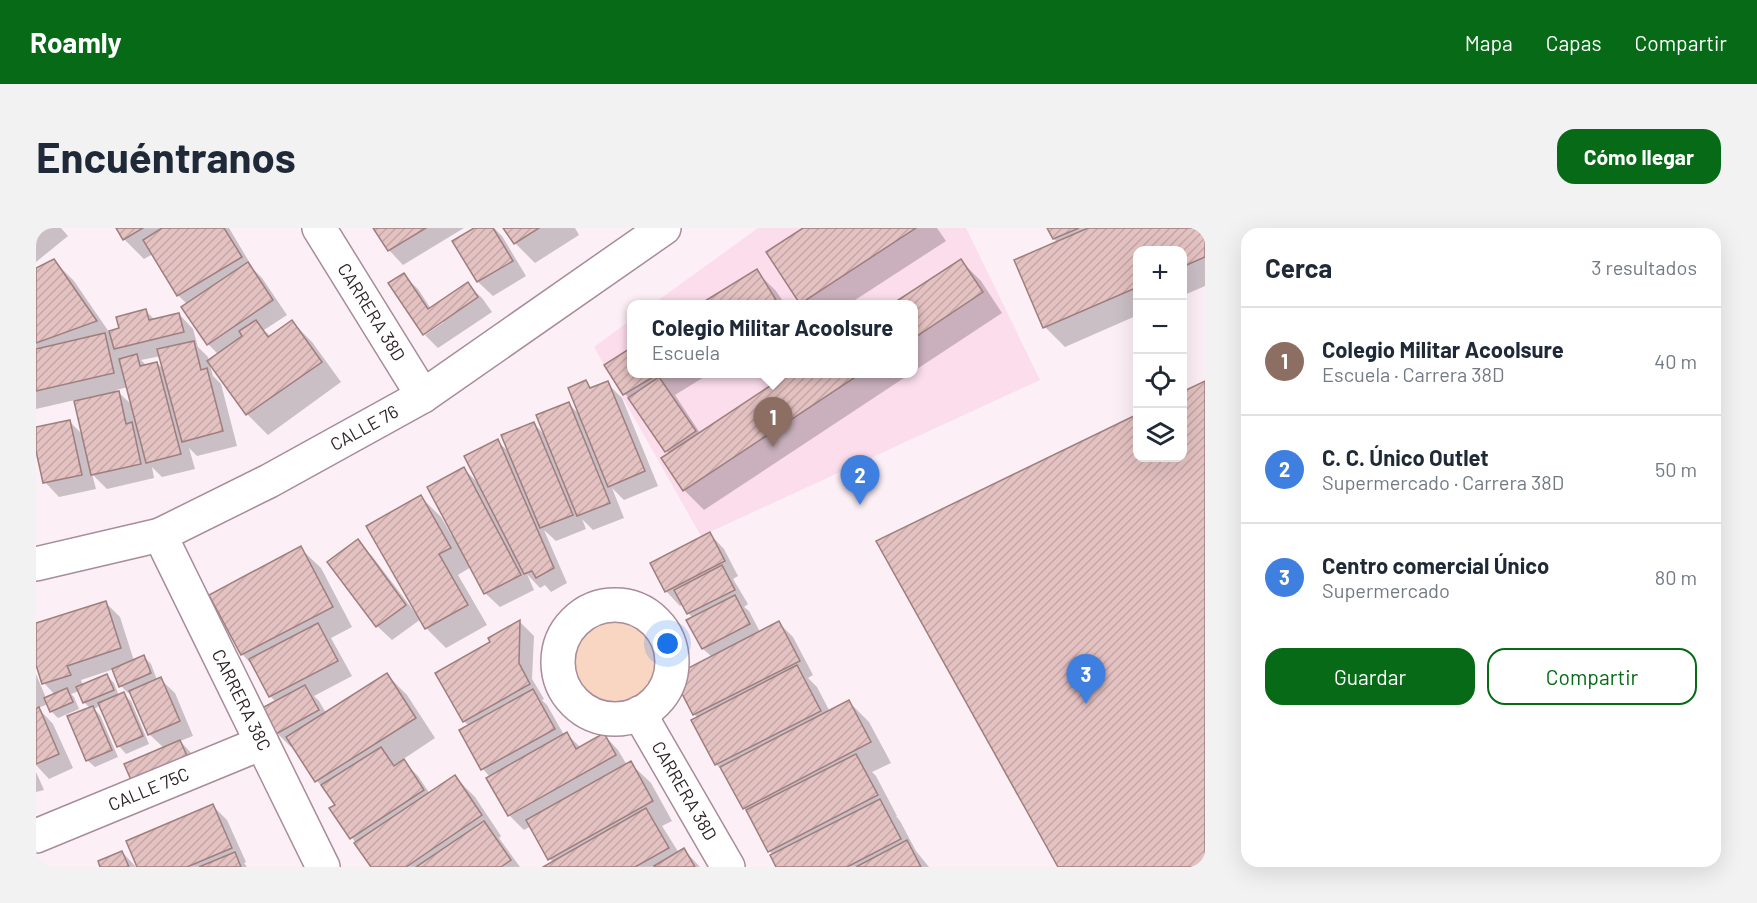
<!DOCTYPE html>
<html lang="es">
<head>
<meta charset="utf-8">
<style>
  body { margin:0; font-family:Barlow,sans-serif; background:#f2f2f3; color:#1f2937 }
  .controls { position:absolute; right:18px; top:18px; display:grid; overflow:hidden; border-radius:12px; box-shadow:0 6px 24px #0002 }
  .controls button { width:54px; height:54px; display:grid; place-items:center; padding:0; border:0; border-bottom:2px solid #e0e1e3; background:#fff; color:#1f2937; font:30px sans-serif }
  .you { position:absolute; left:632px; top:416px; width:21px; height:21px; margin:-15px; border:4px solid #fff; border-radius:50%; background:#1a73e8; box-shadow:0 0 0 9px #1a73e833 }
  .badge { display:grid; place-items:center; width:39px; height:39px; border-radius:50%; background:#066a16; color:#fff; font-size:20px; font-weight:700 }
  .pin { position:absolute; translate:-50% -50px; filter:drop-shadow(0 2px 3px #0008) }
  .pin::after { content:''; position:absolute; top:32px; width:21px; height:18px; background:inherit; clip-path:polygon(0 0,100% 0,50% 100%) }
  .popup { position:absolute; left:591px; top:72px; width:291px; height:78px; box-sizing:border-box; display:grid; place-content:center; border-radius:12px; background:#fff; filter:drop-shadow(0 2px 4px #0005); font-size:20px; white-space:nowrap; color:#747a83 }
  .popup b { font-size:22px; color:#1f2937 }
  .popup::after { content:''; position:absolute; left:50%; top:100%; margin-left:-12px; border:12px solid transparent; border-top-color:#fff }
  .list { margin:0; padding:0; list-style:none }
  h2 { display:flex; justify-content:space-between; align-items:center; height:78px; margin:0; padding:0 24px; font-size:26px }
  h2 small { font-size:20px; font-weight:400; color:#747a83 }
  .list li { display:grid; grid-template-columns:39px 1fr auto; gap:18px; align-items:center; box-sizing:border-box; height:108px; padding:0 24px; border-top:2px solid #e0e1e3 }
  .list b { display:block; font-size:22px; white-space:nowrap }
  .list p { margin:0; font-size:20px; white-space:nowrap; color:#747a83 }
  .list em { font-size:20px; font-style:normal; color:#747a83 }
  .actions { display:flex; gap:12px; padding:18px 24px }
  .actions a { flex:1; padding:14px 0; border:2px solid #066a16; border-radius:18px; text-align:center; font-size:21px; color:#066a16 }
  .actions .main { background:#066a16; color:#fff }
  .icon { flex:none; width:33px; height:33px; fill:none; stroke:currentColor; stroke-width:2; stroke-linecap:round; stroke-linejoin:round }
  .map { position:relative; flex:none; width:1169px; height:639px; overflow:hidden; border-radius:18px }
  header { display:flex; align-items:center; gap:36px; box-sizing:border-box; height:84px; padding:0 30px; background:#066a16; color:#fff }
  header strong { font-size:28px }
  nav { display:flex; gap:33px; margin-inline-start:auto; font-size:21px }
  .intro { display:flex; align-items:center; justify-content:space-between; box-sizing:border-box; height:144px; padding:0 36px }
  h1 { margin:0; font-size:42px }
  .button { padding:15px 27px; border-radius:18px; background:#066a16; color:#fff; font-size:21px; font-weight:700 }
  main { display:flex; gap:36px; padding:0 36px }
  aside { flex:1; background:#fff; border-radius:18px; box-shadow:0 6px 24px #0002 }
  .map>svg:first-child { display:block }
  .built { fill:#fcddec }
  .green { fill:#f9d6c2 }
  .shadow { fill:#0003; fill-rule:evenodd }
  .building { fill:url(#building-hatch); stroke:#9e7e7e; stroke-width:1.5 }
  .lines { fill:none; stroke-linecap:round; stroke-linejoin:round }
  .minor-casing { stroke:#a98c9a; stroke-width:36 }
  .minor { stroke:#fff; stroke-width:33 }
  .labels { text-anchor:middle; stroke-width:6; stroke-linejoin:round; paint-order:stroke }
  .street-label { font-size:18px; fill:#2e2328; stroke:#fceff5 }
</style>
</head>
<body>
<header>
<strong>Roamly</strong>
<nav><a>Mapa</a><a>Capas</a><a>Compartir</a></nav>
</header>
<div class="intro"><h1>Encuéntranos</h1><a class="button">Cómo llegar</a></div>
<main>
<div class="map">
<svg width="1169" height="639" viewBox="0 0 1169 639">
  <defs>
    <pattern id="building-hatch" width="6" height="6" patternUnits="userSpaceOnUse" patternTransform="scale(1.5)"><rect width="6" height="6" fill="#e5c2c2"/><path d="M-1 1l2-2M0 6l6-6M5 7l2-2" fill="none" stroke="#c5a6a7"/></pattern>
  </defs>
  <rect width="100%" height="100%" fill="#fceff5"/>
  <polygon class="built" points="722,0 930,0 1004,152 665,308 558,119 596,91 596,146 878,146 878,76 617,76"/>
  <circle class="green" cx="578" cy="428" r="45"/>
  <g class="shadow">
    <polygon points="0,0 25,0 32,8 0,34"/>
    <path d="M 82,0 L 193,0 L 218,42 L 226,50 L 251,87 L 228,102 L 235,109 L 256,94 L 276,114 L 305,154 L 232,207 L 212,187 L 173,134 L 177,148 L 185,156 L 201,218 L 161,228 L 153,220 L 159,241 L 126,249 L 116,239 L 118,250 L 71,261 L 56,246 L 60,261 L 23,269 L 9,254 L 0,216 L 0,201 L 33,193 L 48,208 L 39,172 L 0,181 L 0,42 L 18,33 L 38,53 L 73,104 L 85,101 L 110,83 L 119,92 L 143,86 L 157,101 L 162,119 L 172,129 L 173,133 L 183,127 L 172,116 L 152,77 L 142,67 L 117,26 L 108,31 L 88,11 ZM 125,128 L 129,143 L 121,135 L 111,138 L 105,132 ZM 92,159 L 97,178 L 80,162 Z"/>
    <polygon points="339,0 428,0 367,37 353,22"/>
    <polygon points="441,0 458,0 466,8 490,48 457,68 442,54 418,14"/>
    <polygon points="469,0 539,0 543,7 499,35 479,15"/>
    <polygon points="770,0 901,0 910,13 813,76 767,76 765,75"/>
    <polygon points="1013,0 1169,0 1169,58 1146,68 1146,22 1102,22 1102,87 1029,119 1009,99 1022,15 1018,11"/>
    <polygon points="925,33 945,53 966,85 878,143 878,76 859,76"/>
    <polygon points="720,43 740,63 749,76 667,76"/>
    <polygon points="367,47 382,61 395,81 431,56 446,70 456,84 402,120 389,107 408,94 406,92 389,103 389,106 354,56"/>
    <polygon points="596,121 596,146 673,146 639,167 664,205 755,146 874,146 668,282 648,262 633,226 596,173 589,166"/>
    <polygon points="550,154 556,161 571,155 586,170 622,258 588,272 576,260 588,290 557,302 546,291 550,301 520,313 508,302 531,355 515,364 509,357 504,360 491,346 498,362 464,379 449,365 435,339 422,347 451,397 410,420 390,400 385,391 356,412 341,398 321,313 336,328 380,386 381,385 385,269 405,289 416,308 418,307 428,241 444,257 461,213 475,226 498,196 510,208 533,176 545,188"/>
    <polygon points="1102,230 1146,230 1169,639 1024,639"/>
    <polygon points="674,306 688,321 702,348 697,351 712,376 708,379 713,383 724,404 743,395 757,409 777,447 772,450 781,459 794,484 813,474 833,494 855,535 836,544 840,548 861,588 860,588 864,593 880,623 893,639 742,639 738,627 733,623 714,586 708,580 690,546 680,536 657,492 662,490 658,486 639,448 676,429 667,421 652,393 657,390 652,385 647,376 644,378 630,363"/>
    <polygon points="264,320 285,340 316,399 295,410 316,448 278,468 283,473 290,485 351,447 371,467 399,510 366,532 382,548 394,566 419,549 439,569 465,608 463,610 484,639 336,639 296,580 301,578 292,565 281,553 258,518 255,519 241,505 240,474 234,468 219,440 206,426 175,368"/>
    <polygon points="69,374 84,389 98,433 108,429 115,436 121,452 124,451 139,465 157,508 144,513 158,528 168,551 128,520 113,506 95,464 92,465 85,458 78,441 45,452 47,458 70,447 78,455 83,468 87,466 95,473 113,516 90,526 83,518 65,477 58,481 64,487 82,529 59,539 51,532 54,480 48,474 43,463 35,466 38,469 43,481 22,490 15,483 12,476 2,480 17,496 37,540 13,551 0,537 0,446 10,470 19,467 8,455 0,432 0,397"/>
    <polygon points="484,394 498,408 496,451 508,471 506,472 511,477 528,507 531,506 545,520 568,507 582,522 591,537 594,535 615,555 636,593 626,598 643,625 648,622 664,639 510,639 517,635 495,598 488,602 473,587 454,549 447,541 425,503 433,498 428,493 456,414 454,411"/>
    <polygon points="0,544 8,562 0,564"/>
    <polygon points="177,578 191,592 210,634 208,635 211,639 103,639"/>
    <polygon points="86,624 100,639 66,639"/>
  </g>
  <g class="building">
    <polygon points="80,0 107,0 87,12"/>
    <polygon points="126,0 188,0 206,29 141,68 107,12"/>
    <polygon points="337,0 390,0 352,23"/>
    <polygon points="438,0 457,0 477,33 441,54 416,13"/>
    <polygon points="467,0 503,0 478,16"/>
    <polygon points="767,0 880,0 764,76 730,24"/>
    <polygon points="1011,0 1043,0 1017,11"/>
    <polygon points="1052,0 1169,0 1169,29 1146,39 1146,22 1102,22 1102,59 1007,100 978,32"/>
    <polygon points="18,31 61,93 0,115 0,40"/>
    <polygon points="925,31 947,64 878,110 878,76 856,76"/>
    <polygon points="212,34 237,72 171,117 145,79"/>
    <polygon points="721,41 740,72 732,76 664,76"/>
    <polygon points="368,45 392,81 432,54 442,69 387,107 352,55"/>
    <polygon points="110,81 113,92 143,85 148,104 78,121 73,103 83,100 80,89"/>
    <polygon points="220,92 232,109 256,92 286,134 210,187 171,133 206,108 203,103"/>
    <polygon points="69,105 78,145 0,163 0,121"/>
    <polygon points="158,113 165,142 171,140 187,203 146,214 121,121"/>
    <polygon points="596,119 596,146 622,146 587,167 568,137"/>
    <polygon points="101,126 104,138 121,134 145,226 110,235 83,131"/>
    <polygon points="752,146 824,146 647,263 625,230"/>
    <polygon points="623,149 660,203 629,224 592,170"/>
    <polygon points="550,152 554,160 572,153 609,243 572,259 532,160"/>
    <polygon points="1169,153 1169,639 1022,639 840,313 1102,186 1102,230 1146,230 1146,164"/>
    <polygon points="83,163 90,196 96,194 105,236 55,247 38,173"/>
    <polygon points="533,174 574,275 541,288 500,187"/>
    <polygon points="34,192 46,247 7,255 0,223 0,199"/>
    <polygon points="498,194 537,287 504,300 465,207"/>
    <polygon points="462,211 518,340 500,350 496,343 488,346 428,228"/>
    <polygon points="428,239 485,347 448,366 391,259"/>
    <polygon points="385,267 415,320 403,326 432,377 389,401 330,298"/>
    <polygon points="674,304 689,333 629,364 614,335"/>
    <polygon points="322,311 370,377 340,399 291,334"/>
    <polygon points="265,318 297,379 205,427 173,367"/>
    <polygon points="686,337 699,362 651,386 638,362"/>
    <polygon points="699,367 714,396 666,421 650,392"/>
    <polygon points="70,373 85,420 31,438 35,447 6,456 0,437 0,395"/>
    <polygon points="484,392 483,435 494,456 427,494 399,445 454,414 452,410"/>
    <polygon points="743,393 764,433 657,487 637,448"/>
    <polygon points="282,395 302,433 233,469 213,431"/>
    <polygon points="108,427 115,445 83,459 76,441"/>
    <polygon points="761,437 785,483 679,537 655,492"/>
    <polygon points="351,445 380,490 279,554 250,509"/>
    <polygon points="71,446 78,462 47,475 40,459"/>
    <polygon points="125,449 144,493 112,507 93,463"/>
    <polygon points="269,457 283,482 240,506 226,480"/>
    <polygon points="31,460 37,474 14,484 8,470"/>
    <polygon points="497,461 519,501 445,542 423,502"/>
    <polygon points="88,464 107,508 81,519 62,475"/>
    <polygon points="813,472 835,514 707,581 684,539"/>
    <polygon points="57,478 76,522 50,533 31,488"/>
    <polygon points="3,479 23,526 0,536 0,481"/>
    <polygon points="531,504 540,521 568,505 580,527 472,588 450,550"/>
    <polygon points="144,512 155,537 99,561 88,536"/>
    <polygon points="345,519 358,538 368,531 388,562 314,611 293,580 299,577 285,557"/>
    <polygon points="820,526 842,567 732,624 710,582"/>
    <polygon points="595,533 617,573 512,632 490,592"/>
    <polygon points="419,547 446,587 370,639 335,639 318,615"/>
    <polygon points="844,571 865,611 811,639 740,639 734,627"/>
    <polygon points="177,576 196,620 151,639 101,639 90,613"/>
    <polygon points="610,580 633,620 599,639 507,639"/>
    <polygon points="448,593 475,632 465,639 380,639"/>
    <polygon points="871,612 885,639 820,639"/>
    <polygon points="648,620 659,639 619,639 618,638"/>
    <polygon points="86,623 93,639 64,639 62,633"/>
    <polygon points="199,624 205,639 163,639"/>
  </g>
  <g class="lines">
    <g class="minor-casing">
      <g id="minor">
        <path id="s1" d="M 283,0 L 387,168"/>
        <path id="s2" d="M 124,307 L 287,639"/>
        <path id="s3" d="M 0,336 L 124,307 L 233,253 L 387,168 L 628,0"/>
        <circle cx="579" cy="434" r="57"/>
        <path id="s4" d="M 603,485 L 692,639"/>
        <path id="s5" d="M 0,608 L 226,515"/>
      </g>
    </g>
    <use href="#minor" class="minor"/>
  </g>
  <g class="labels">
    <g class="street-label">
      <text dy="6" stroke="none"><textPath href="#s1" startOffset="99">CARRERA 38D</textPath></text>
      <text dy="6" stroke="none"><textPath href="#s3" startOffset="358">CALLE 76</textPath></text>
      <text dy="6" stroke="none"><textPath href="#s2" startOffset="184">CARRERA 38C</textPath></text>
      <text dy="6" stroke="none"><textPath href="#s5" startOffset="122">CALLE 75C</textPath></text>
      <text dy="6" stroke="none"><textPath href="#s4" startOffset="90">CARRERA 38D</textPath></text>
    </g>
  </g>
</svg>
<div class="controls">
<button>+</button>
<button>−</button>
<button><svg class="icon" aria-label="locate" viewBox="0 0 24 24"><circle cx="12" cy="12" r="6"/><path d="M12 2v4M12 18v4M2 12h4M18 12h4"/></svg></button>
<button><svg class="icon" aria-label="layers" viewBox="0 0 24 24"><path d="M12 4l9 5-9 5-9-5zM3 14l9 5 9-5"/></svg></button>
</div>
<div class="you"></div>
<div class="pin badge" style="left:737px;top:219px;background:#8d6e63">1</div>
<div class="popup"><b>Colegio Militar Acoolsure</b>Escuela</div>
<div class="pin badge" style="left:824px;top:277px;background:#3f7fe0">2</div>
<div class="pin badge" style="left:1050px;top:476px;background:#3f7fe0">3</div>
</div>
<aside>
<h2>Cerca<small>3 resultados</small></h2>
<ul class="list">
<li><span class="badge" style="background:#8d6e63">1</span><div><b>Colegio Militar Acoolsure</b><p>Escuela · Carrera 38D</p></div><em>40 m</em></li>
<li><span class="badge" style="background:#3f7fe0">2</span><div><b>C. C. Único Outlet</b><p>Supermercado · Carrera 38D</p></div><em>50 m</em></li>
<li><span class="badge" style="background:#3f7fe0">3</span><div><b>Centro comercial Único</b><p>Supermercado</p></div><em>80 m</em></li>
</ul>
<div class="actions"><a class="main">Guardar</a><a>Compartir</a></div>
</aside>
</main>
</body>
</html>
